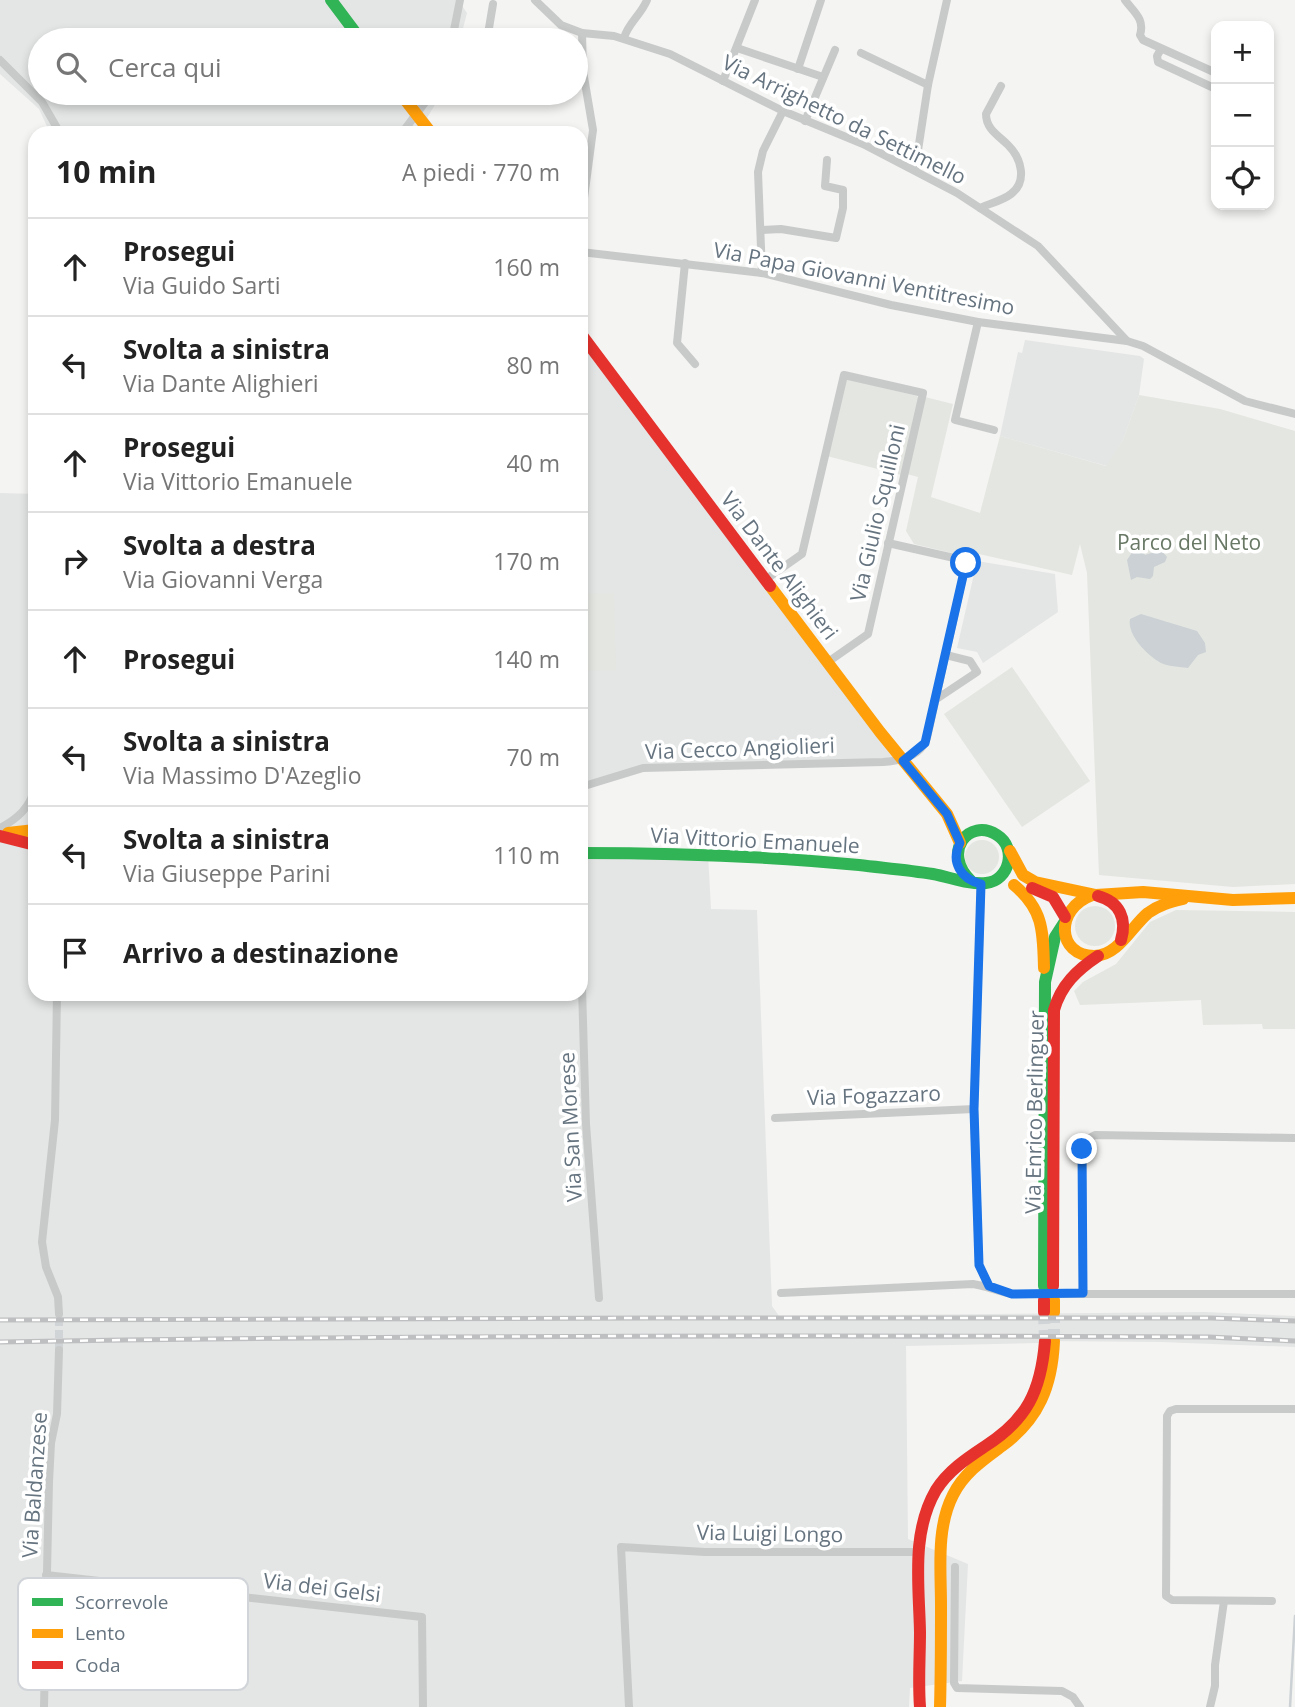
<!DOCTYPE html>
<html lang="it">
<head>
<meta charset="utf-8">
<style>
  body { margin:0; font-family:"Open Sans",sans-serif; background:#f6f6f6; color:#222 }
  .controls { position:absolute; right:21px; top:21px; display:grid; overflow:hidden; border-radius:14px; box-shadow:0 4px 10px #0003 }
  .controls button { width:63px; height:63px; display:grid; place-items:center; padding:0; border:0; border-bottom:2px solid #e0e0e0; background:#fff; color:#222; font:35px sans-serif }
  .stop { position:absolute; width:21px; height:21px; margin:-16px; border:5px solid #1a73e8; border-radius:50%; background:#fff }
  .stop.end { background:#1a73e8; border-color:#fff; box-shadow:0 2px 7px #0008 }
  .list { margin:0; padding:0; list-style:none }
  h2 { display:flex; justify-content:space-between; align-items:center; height:91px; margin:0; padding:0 28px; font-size:30px }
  h2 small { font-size:23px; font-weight:400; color:#767676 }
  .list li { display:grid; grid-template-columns:46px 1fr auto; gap:21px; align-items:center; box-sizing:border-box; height:98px; padding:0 28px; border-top:2px solid #e0e0e0 }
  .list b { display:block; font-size:26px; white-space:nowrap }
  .list p { margin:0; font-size:23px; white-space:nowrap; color:#767676 }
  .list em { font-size:23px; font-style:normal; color:#767676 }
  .icon { flex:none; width:38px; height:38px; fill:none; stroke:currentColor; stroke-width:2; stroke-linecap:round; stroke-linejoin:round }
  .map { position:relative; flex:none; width:1295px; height:1707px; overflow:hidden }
  .search { position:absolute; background:#fff; box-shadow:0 4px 10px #0003; left:28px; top:28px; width:560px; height:77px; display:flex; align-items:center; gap:18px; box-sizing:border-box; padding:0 24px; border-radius:38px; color:#767676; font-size:26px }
  .panel { position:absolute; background:#fff; box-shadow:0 4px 10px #0003; left:28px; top:126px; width:560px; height:875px; border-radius:21px }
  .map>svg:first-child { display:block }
  .built { fill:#e4e5e5 }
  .green { fill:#e4e6e1 }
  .water { fill:#cbd1d4 }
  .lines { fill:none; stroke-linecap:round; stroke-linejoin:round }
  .stream { stroke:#cbd1d4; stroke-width:2.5 }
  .street-tunnel { stroke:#d0d4d6; stroke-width:8; stroke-dasharray:8 4; stroke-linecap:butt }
  .secondary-tunnel { stroke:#d0d4d6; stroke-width:12; stroke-dasharray:12 6; stroke-linecap:butt }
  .street { stroke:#c8caca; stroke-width:8 }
  .fast { stroke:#30b455; stroke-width:12 }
  .slow { stroke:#ff9f0a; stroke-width:12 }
  .jam { stroke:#e5322d; stroke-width:12 }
  .rail-casing { stroke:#bebfc0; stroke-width:5 }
  .rail { stroke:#fff; stroke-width:2.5; stroke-dasharray:8; stroke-linecap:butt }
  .route { stroke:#1a73e8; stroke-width:9 }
  .labels { text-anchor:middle; stroke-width:7; stroke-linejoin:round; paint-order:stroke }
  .street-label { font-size:21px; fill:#667480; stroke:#fff }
  .park-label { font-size:21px; fill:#687865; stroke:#fff }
  .key { fill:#fff; stroke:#d1d5d9; stroke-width:2 }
  .key-label { font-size:19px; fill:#667480 }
</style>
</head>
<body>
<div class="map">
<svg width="1295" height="1707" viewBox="0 0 1295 1707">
  <rect width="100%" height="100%" fill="#f4f4f2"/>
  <g class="built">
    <polygon points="0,0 458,0 467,13 460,40 40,40 40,93 442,93 427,118 439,133 50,133 39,109 0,74"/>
    <polygon points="581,340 903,761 643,768 581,787"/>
    <polygon points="1025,340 1140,356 1144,359 1139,395 1123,440 1107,466 1000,436 1018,352 1022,353"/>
    <polygon points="0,493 35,494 35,994 581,994 581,848 708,854 711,909 757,910 772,1306 779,1316 1205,1312 1295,1316 1295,1347 1160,1342 1045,1341 1038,1343 906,1346 908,1539 968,1564 962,1681 910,1688 909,1707 0,1707"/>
    <polygon points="977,561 1055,574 1058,612 983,663 977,652 957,648"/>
  </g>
  <g class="green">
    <polygon points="848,379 917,396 919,398 901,475 827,456 845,381"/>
    <polygon points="1139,395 1220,409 1295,431 1295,884 1233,887 1099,875 1087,573 1080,544 1072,575 979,554 977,559 914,544 906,531 918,477 907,474 925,397 953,404 931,497 980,513 1000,436 1106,466 1123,440"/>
    <polygon points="614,593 616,670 581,671 581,594"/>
    <polygon points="1012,667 1090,781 1022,827 944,714"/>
    <circle cx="982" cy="857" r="17"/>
    <circle cx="1095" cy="926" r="20"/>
    <polygon points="1176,910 1295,912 1295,1029 1263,1029 1262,1024 1203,1025 1201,1000 1080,1005 1074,991 1083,982 1116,964 1150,922"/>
  </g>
  <g class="water">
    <polygon points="1141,548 1145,555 1161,550 1167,557 1165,562 1154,567 1153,576 1150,579 1137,577 1131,580 1127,560 1133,551"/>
    <path d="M 1141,614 L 1197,631 L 1205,643 L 1206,652 L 1198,655 L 1188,668 C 1180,667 1167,666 1161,663 C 1147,655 1127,635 1130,619 Z"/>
  </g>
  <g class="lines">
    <polyline class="stream" points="1290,1707 1295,1616"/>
    <polyline class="street-tunnel" points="59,1350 59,1314"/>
    <g class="secondary-tunnel">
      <polyline points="1044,1312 1045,1341"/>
      <polyline points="1054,1341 1054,1312"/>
    </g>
    <g class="street">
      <polyline points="535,0 561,25 582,33 614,36 670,54 783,111 863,144 957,193 1038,246 1127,341 1143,346 1245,401 1295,414"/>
      <path d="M 1125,0 C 1134,12 1145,19 1140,35 L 1143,40 L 1216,73"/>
      <path d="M 624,38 C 628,23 641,15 647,0"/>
      <polyline points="452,40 460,0"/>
      <polyline points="487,40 493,4"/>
      <polyline points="737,48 823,77"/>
      <polyline points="1161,49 1157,56 1158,62 1216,89"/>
      <polyline points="861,53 928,85"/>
      <polyline points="0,60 42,102 60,133"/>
      <polyline points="798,69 821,0"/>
      <polyline points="723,81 755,0"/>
      <polyline points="805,121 835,50"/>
      <polyline points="402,133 432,93"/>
      <polyline points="915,170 928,85 947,0"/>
      <polyline points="581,204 584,198 593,130 583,71 582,33"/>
      <path d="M 980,208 C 990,203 1002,201 1011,194 C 1028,181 1021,158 1008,145 C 998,135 986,129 986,114 L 1001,86"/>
      <polyline points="761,230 781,229 836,238 843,208 843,190 825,186 827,160"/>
      <polyline points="581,252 762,273 891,305 978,322 1127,341"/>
      <polyline points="685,263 677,343 695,364"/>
      <polyline points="762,273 758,172 763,151 783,111"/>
      <polyline points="978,322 955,420 994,430"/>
      <polyline points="765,580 802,554 844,375 923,393 868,634 828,662"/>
      <polyline points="35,693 35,764"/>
      <polyline points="935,700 977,672 970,661 946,655"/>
      <path d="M 581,787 L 643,768 L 883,762 C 900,761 921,756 927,738 L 966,563 L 963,560 L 888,543"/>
      <path d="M 0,828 C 17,819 30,808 35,788"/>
      <polyline points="981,884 974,1109 979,1265 989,1286"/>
      <polyline points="581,953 586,1124 599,1298"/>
      <polyline points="57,994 55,1120 42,1242 46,1267 58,1297 59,1314"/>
      <polyline points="775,1118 974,1109"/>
      <path d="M 781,1293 L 973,1284 C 987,1286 998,1292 1012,1294 L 1295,1294"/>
      <polyline points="1083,1293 1082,1149 1086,1140 1095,1135 1295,1138"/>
      <polyline points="955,1567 954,1683 957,1688 1062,1691 1073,1697 1080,1707"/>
      <polyline points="46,1575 422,1617 423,1707"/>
      <polyline points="1272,1601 1172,1600 1166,1596 1167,1416 1170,1411 1176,1409 1295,1409"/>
      <polyline points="44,1707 49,1482 51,1443 57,1414 59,1350"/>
      <polyline points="629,1707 621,1547 705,1552 919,1552"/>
      <polyline points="1210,1707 1215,1686 1215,1665 1224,1601"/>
    </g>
    <g class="fast">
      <polyline points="331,0 361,40"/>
      <path d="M 581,853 C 674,853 766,856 859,865 C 884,868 909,870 933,874 C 950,877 969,885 986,883 C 1009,881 1018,848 997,835 C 969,817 941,852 971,881"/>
      <polyline points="1044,1286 1045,982 1055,937 1064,923"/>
    </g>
    <g class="slow">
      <polyline points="400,93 431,133"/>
      <polyline points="770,586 880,732 947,814 960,843"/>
      <polyline points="8,833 35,830"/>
      <polyline points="1010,851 1023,875 1035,882 1096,895 1143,892 1233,900 1295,898"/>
      <path d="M 1014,885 C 1044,910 1043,932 1044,968"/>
      <path d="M 1092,895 C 1054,909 1057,956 1094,956 C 1118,956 1132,926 1148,913 C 1159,905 1170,902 1183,899"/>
      <polyline points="1054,1300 1054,1312"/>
      <path d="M 940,1707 C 941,1673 941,1639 941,1605 C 941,1570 936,1528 953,1495 C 964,1473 983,1460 1002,1446 C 1039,1419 1052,1386 1054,1341"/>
    </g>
    <g class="jam">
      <polyline points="581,334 770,586"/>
      <polyline points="0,836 35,845"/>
      <polyline points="1032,888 1053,897 1065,917"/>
      <path d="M 1098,896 C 1120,902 1127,919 1121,940"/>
      <path d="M 1053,1286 L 1054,1010 C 1061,985 1077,970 1098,956"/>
      <polyline points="1044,1300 1044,1312"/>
      <path d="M 920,1707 C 918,1682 920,1657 920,1632 C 919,1584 911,1533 936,1490 C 948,1471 966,1459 984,1447 C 1027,1420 1041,1391 1045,1341"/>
    </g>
    <g class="rail-casing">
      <g id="rail">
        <polyline points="0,1320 652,1318 1211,1318 1295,1321"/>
        <path d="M 0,1342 C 403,1335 806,1335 1209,1337 L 1295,1341"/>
      </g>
    </g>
    <use href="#rail" class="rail"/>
  </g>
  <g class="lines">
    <path class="route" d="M 966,563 L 925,743 L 903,761 L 947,814 L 960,843 C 950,862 961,879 981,884 L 974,1109 L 979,1265 L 989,1286 L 1012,1294 L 1083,1293 L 1082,1149"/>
  </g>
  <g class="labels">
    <g class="street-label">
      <text transform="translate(844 120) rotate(26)" y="7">Via Arrighetto da Settimello</text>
      <text transform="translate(864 279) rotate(11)" y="7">Via Papa Giovanni Ventitresimo</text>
      <text transform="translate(878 513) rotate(-77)" y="7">Via Giulio Squilloni</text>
      <text transform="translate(779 566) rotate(53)" y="7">Via Dante Alighieri</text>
      <text transform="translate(740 749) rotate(-2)" y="7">Via Cecco Angiolieri</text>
      <text transform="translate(755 841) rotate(3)" y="7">Via Vittorio Emanuele</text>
      <text transform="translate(874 1096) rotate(-2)" y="7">Via Fogazzaro</text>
      <text transform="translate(1035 1112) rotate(-89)" y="7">Via Enrico Berlinguer</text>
      <text transform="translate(571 1127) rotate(-93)" y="7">Via San Morese</text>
      <text transform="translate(35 1485) rotate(-86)" y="7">Via Baldanzese</text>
      <text transform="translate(770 1534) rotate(1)" y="7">Via Luigi Longo</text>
      <text transform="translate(322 1588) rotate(7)" y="7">Via dei Gelsi</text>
    </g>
    <g class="park-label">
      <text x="1189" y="550">Parco del Neto</text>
    </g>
  </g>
  <rect x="18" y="1578" width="230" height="112" rx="10" class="key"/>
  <rect x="32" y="1598" width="31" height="8" fill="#30b455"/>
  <rect x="32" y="1629" width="31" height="9" fill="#ff9f0a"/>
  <rect x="32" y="1661" width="31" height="8" fill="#e5322d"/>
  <g class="key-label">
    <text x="75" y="1609">Scorrevole</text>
    <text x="75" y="1640">Lento</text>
    <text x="75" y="1672">Coda</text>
  </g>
</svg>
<div class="controls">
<button>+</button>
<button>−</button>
<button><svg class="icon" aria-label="locate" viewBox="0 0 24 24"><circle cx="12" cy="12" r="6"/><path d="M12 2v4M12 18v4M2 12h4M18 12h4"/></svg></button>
</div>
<div class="stop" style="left:966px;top:563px"></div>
<div class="stop end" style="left:1082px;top:1149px"></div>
<div class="search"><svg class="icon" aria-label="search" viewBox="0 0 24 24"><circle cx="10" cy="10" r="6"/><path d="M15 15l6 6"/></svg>Cerca qui</div>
<section class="panel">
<h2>10 min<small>A piedi · 770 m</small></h2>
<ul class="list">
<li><svg class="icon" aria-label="ahead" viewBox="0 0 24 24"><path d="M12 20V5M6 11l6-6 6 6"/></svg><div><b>Prosegui</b><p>Via Guido Sarti</p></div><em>160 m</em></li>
<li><svg class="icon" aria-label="left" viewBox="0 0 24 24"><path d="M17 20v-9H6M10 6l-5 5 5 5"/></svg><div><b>Svolta a sinistra</b><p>Via Dante Alighieri</p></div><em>80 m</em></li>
<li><svg class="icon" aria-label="ahead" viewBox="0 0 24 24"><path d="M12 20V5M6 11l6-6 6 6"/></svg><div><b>Prosegui</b><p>Via Vittorio Emanuele</p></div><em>40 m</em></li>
<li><svg class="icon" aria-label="right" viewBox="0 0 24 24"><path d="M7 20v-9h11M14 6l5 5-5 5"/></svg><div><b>Svolta a destra</b><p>Via Giovanni Verga</p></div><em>170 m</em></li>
<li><svg class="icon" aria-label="ahead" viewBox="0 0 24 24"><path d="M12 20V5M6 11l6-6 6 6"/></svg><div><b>Prosegui</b></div><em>140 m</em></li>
<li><svg class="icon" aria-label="left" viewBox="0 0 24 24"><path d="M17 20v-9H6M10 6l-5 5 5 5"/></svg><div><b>Svolta a sinistra</b><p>Via Massimo D'Azeglio</p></div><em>70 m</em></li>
<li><svg class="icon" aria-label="left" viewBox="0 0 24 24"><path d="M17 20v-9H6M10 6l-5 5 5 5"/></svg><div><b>Svolta a sinistra</b><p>Via Giuseppe Parini</p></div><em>110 m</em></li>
<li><svg class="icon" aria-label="arrive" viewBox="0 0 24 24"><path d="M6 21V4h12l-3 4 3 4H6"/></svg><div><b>Arrivo a destinazione</b></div></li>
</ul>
</section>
</div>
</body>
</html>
